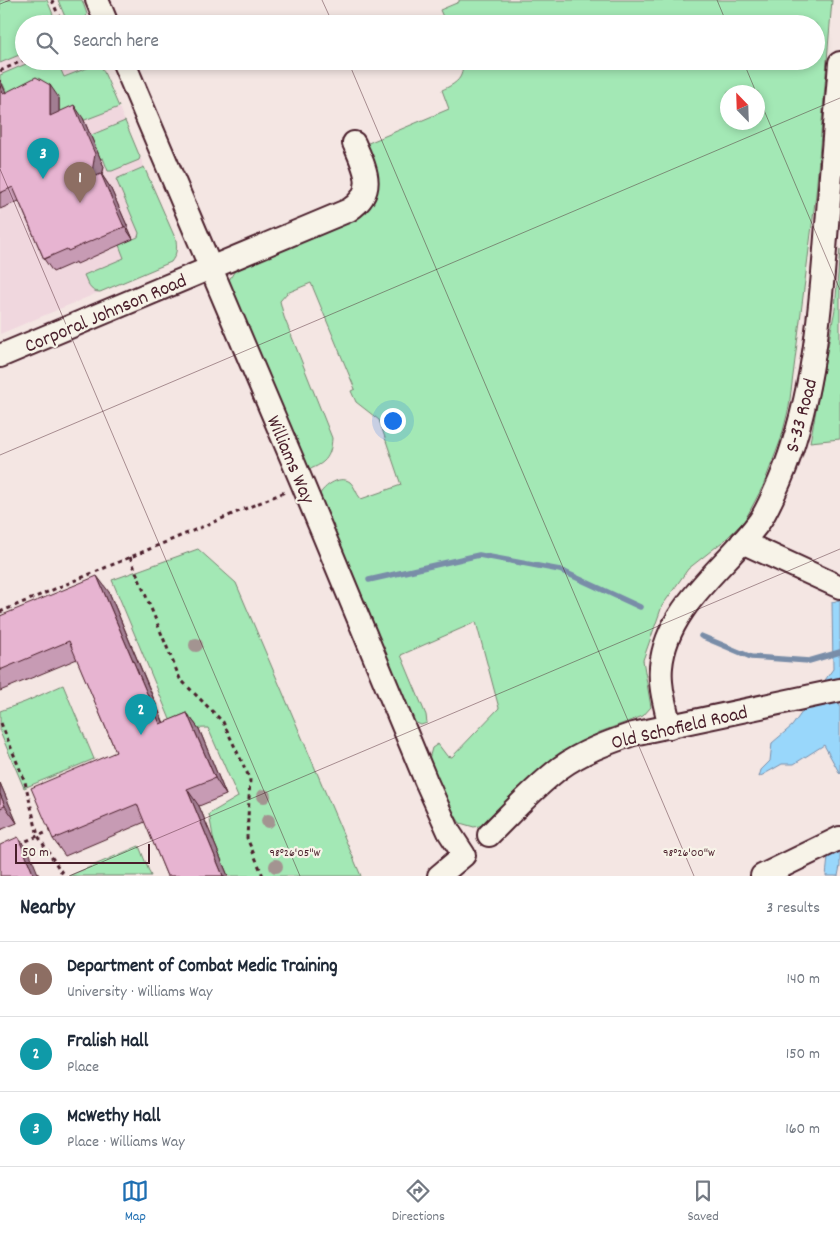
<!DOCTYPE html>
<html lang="en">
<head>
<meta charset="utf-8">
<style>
  body { margin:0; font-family:Dekko,sans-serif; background:#f6f6f7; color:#1f2937 }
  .compass { position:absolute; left:720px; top:85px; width:45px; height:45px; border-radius:50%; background:#fff; box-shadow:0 2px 8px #0003; rotate:337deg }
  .scale { position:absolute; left:15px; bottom:12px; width:135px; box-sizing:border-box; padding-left:5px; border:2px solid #4a1f2b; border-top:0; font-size:14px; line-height:18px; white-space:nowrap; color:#4a1f2b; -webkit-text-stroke:4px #f7f3e8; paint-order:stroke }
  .you { position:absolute; left:392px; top:420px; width:18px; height:18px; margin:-12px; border:4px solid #fff; border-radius:50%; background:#1a73e8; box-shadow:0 0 0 8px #1a73e833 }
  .badge { display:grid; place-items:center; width:32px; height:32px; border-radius:50%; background:#1f6fb2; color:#fff; font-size:16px; font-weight:700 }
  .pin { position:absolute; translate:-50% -41px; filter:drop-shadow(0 1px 2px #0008) }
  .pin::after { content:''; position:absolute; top:26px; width:18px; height:15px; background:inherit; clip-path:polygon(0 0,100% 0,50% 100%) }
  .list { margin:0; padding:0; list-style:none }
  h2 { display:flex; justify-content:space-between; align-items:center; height:65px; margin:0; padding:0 20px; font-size:21px }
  h2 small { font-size:16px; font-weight:400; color:#747a83 }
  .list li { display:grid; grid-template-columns:32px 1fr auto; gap:15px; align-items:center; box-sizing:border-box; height:75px; padding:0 20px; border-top:1px solid #e0e1e3 }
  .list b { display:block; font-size:19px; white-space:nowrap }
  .list p { margin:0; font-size:16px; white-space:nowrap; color:#747a83 }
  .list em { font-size:16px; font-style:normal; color:#747a83 }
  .icon { flex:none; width:28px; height:28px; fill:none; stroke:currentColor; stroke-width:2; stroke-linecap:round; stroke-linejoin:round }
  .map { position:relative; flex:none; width:840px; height:876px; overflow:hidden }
  .search { position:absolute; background:#fff; box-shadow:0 2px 8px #0003; left:15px; right:15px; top:15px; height:55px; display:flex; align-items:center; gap:12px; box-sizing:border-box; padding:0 18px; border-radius:28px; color:#747a83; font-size:19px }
  .sheet { height:290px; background:#fff }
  nav { display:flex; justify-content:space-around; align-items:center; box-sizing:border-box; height:70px; border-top:1px solid #e0e1e3; background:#fff; font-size:14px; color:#747a83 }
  nav a { display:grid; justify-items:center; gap:2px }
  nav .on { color:#1f6fb2 }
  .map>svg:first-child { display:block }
  .built { fill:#f0d7de }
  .green { fill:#a3e8b5; stroke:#768470; fill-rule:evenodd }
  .water { fill:#99d7fb; stroke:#798da8 }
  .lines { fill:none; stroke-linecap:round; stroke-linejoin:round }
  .stream { stroke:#798da8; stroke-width:5.5 }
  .minor-casing { stroke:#4a1f2b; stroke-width:26 }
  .path { stroke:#4a1f2b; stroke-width:3; stroke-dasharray:4 4; stroke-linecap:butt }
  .minor { stroke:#f7f3e8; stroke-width:22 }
  .tree { fill:#a39491 }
  .wall { fill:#c79bb4; stroke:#4a1f2b }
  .shaded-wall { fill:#a27e92; stroke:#4a1f2b }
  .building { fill:#e7b4d1; stroke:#4a1f2b }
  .ticks { fill:none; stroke:#4a1f2b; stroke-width:1; stroke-opacity:0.45 }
  .labels { text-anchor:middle; stroke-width:4.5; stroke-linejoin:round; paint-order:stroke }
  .street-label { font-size:20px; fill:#4a1f2b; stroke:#f7f3e8 }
  .ticks-label { font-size:12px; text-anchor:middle; fill:#4a1f2b; stroke:#f7f3e8; stroke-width:4.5; stroke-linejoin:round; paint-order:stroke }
</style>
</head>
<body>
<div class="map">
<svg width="840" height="876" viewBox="0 0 840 876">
  <rect width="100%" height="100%" fill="#f4e6e3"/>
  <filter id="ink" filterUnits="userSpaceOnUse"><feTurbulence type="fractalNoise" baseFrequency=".02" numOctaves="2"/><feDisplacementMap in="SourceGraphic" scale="10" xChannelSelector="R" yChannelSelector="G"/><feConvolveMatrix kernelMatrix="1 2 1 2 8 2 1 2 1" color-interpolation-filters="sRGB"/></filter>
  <g filter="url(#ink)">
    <polygon class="built" points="0,0 47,0 57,24 24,24 24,61 99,61 176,240 177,249 175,257 171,262 0,334"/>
    <g class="green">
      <polygon points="0,0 47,0 57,24 24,24 24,53 0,63"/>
      <polygon points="58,0 82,0 87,14 85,24 68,24"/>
      <path d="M 459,0 L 832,0 L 816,194 L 789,407 L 781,439 L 763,486 L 745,520 L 726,539 L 688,569 L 662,606 L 643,660 L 651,707 L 643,716 L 600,732 L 557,756 L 515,791 L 484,825 L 474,827 L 460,823 L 450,808 L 429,759 L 432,748 L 438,744 L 447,756 L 452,757 L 499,708 L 476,622 L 401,655 L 426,715 L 427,723 L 421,725 L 414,722 L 318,498 C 321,488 339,474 350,482 C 355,486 356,494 361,499 L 401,485 L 379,420 L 356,402 L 351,391 L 355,389 L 311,283 L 287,293 L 280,301 L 284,317 L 332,438 C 331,458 325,464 305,471 L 228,285 L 229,280 L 236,269 L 359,217 C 386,191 378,174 366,144 L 449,109 L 442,90 C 455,84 466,78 461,61 L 816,61 L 816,24 L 446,24 L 440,10 L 459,2 ZM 728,92 L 758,92 L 758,122 L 728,122 Z"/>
      <polygon points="33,61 57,61 64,77 100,63 119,107 27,142 3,84 0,82 0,75"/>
      <polygon points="125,121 140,157 139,160 112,171 108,171 103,158 100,159 89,136"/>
      <path d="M 144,167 L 176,240 C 177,249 177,254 171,262 L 100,292 C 89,292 88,283 84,275 L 124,258 L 119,245 L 138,237 L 139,233 L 116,179 Z"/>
      <polygon points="840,249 840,439 810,442 835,309"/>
      <polygon points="198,549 236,583 361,876 220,876 209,814 238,797 208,728 174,729 112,580"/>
      <polygon points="63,685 94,759 24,788 0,732 0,711 25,702"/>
      <polygon points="139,846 151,876 69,876"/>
    </g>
    <g class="water">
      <polygon points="840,600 840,774 824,745 794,764 782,764 759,777 761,770 770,761 772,743 792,726 833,669 832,602"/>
      <polygon points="840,826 840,866 838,876 826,876 828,857"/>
    </g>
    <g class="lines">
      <g class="stream">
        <polyline points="369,580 479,555 560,570 640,607"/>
        <polyline points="701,636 751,657 809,661 840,652"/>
      </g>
      <g class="minor-casing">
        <g id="minor">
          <polyline points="97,0 107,24"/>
          <polyline points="123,61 303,485 426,781 449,832 464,855 439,876"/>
          <path d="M 0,356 L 349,210 C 378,191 365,169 354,143"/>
          <polyline points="742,542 840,587"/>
          <path d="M 670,727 C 666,708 659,687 661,667 C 666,607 726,567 759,522 C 767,511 780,481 785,468 C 813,394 820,315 826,237 C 831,179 835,121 840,63"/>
          <path d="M 489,835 C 512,812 534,788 560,768 C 582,752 607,743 633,734 L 840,690"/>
          <polyline points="762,876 840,838"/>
        </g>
      </g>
      <g class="path">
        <polyline points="52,0 62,24"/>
        <polyline points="0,71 24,60"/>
        <polyline points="130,557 180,679 223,722 250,779 247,838 263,876"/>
        <polyline points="0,612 285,492"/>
        <polyline points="1,723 25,782 38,836 64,876"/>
        <polyline points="19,844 52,830"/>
      </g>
      <use href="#minor" class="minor"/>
    </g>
    <g class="tree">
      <circle cx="196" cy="645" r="7"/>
      <circle cx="264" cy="796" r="7"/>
      <circle cx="268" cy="821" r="7"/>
      <circle cx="276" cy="866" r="7"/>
    </g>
    <g class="wall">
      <polygon points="0,80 6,93 59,98 59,112 83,118 104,167 102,175 110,187 133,239 77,264 76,262 53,272 44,259 19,201 0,209"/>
      <polygon points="109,592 164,723 187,713 199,729 226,795 199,806 228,876 167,876 145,822 65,856 53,839 116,752 77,659 0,691 0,616"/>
      <polygon points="0,783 17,823 0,830"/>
    </g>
    <g class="shaded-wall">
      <polygon points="0,80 2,84 12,107 3,94 0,86"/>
      <polygon points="50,85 59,98 59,128 50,116"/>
      <polygon points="74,105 83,118 104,167 102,175 110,187 133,239 91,178"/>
      <polygon points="97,576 109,592 171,741 160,724"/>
      <polygon points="187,713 199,729 226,795 215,778"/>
      <polygon points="0,783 17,823 5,806 0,794"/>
      <polygon points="187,789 199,806 228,876 223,876"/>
      <polygon points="18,837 30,854 39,876 34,876"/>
    </g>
    <g class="building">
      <polygon points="36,77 50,85 50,116 74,105 95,154 91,178 101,174 124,227 68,251 67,249 44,259 13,187 0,193 0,86 3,94"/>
      <polygon points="97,576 160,724 187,713 215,778 187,789 223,876 167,876 137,804 53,839 31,788 116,752 69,641 0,670 0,616"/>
      <polygon points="0,794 5,806 0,808"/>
      <polygon points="18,837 34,876 0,876 0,845"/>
    </g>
  </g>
  <path class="ticks" d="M 322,0 L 333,24M 717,0 L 727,24M 0,4 L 10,0M 348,61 L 694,876M 743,61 L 756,92M 758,96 L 840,290M 0,169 L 300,876M 0,455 L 840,98M 69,876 L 840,549"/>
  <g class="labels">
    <g class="street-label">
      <text transform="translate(105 312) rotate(-23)" y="7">Corporal Johnson Road</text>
      <text transform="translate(800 415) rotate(-75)" y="7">S-33 Road</text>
      <text transform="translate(292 459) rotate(67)" y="7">Williams Way</text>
      <text transform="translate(679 726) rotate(-13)" y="7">Old Schofield Road</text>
    </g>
  </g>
  <g class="ticks-label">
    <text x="295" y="856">98°26'05"W</text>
    <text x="689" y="856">98°26'00"W</text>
  </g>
</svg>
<svg class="compass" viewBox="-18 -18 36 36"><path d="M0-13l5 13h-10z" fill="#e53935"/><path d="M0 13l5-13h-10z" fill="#747a83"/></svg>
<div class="scale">50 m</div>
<div class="you"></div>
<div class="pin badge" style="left:80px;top:203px;background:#8d6e63">1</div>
<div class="pin badge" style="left:141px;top:735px;background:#0f9aa8">2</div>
<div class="pin badge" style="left:43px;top:179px;background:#0f9aa8">3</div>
<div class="search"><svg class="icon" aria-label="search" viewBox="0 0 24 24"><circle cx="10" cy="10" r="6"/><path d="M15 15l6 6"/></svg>Search here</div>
</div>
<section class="sheet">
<h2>Nearby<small>3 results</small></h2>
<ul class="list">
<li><span class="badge" style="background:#8d6e63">1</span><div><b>Department of Combat Medic Training</b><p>University · Williams Way</p></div><em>140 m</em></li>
<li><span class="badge" style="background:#0f9aa8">2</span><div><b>Fralish Hall</b><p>Place</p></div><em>150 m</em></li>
<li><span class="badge" style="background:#0f9aa8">3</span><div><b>McWethy Hall</b><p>Place · Williams Way</p></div><em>160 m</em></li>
</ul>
</section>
<nav>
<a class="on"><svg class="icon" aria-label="map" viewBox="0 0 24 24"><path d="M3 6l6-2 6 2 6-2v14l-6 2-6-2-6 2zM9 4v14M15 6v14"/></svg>Map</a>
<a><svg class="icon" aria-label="directions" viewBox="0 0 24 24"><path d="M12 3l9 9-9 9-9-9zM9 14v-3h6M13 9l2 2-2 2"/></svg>Directions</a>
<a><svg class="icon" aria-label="saved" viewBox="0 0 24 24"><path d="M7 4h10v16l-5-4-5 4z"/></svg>Saved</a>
</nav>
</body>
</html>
